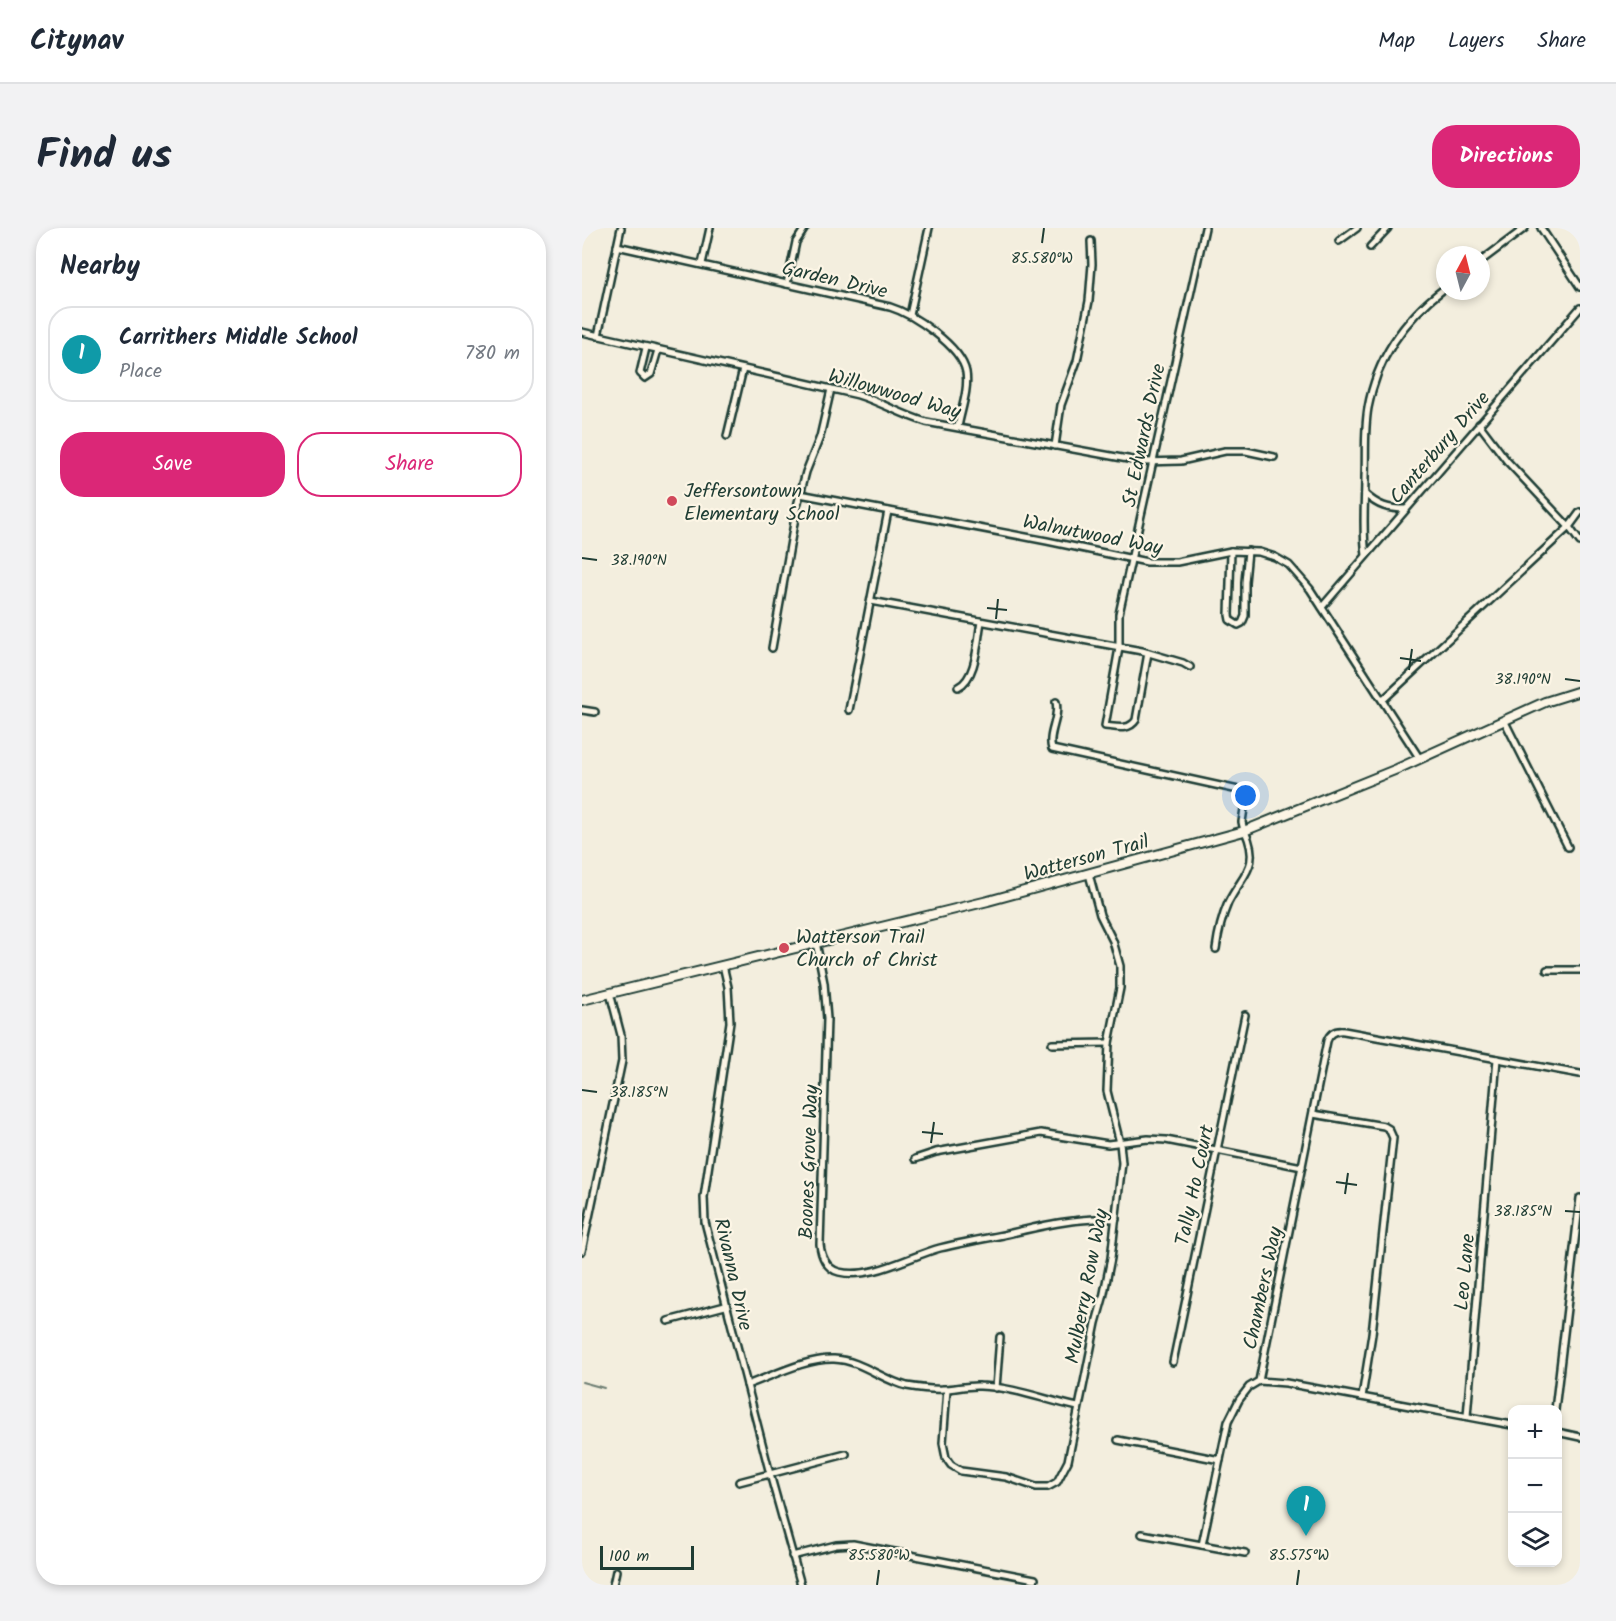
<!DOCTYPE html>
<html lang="en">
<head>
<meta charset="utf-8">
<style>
  body { margin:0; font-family:Kalam,sans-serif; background:#f2f2f3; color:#1f2937 }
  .controls { position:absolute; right:18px; bottom:18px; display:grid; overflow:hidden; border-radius:12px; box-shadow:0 3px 9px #0003 }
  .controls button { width:54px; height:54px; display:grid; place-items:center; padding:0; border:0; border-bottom:2px solid #e0e1e3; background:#fff; color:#1f2937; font:30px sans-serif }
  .compass { position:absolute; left:854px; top:18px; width:54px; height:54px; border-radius:50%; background:#fff; box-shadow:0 3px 9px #0003; rotate:7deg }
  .scale { position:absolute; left:18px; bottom:15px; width:94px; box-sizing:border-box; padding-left:6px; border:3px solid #1f3d34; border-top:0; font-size:16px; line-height:21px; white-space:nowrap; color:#1f3d34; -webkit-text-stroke:4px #fcf5e5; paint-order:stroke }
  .you { position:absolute; left:664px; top:568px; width:21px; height:21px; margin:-15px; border:4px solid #fff; border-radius:50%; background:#1a73e8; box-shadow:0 0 0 9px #1a73e833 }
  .badge { display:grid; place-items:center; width:39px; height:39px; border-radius:50%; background:#db2777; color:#fff; font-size:20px; font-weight:700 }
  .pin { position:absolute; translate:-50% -50px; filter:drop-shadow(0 2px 3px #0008) }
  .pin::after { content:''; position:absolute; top:32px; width:21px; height:18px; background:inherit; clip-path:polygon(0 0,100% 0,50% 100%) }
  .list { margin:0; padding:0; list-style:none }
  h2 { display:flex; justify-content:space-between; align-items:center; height:78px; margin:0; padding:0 24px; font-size:26px }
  h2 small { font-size:20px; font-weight:400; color:#747a83 }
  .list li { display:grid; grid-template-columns:39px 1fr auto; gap:18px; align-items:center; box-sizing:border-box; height:96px; margin:0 12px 12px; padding:0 12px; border:2px solid #e0e1e3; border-radius:24px }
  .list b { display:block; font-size:22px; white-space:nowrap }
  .list p { margin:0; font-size:20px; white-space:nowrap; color:#747a83 }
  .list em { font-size:20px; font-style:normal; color:#747a83 }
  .actions { display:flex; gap:12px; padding:18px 24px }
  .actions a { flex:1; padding:14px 0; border:2px solid #db2777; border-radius:24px; text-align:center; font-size:21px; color:#db2777 }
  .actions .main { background:#db2777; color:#fff }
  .icon { flex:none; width:33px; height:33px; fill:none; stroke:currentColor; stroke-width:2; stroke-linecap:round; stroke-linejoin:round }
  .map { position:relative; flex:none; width:998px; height:1357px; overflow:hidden; border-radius:24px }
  header { display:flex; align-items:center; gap:36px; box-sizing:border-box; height:84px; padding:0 30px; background:#fff; border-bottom:2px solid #e0e1e3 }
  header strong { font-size:28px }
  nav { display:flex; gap:33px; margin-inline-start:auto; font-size:21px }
  .intro { display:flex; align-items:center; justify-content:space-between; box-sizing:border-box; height:144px; padding:0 36px }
  h1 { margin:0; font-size:42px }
  .button { padding:15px 27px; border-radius:24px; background:#db2777; color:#fff; font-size:21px; font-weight:700 }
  main { display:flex; gap:36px; padding:0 36px }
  aside { flex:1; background:#fff; border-radius:24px; box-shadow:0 3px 9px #0003 }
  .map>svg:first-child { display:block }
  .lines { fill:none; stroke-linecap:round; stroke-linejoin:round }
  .stream { stroke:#6c7d72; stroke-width:2 }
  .minor-casing { stroke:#1f3d34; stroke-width:10 }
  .secondary-casing { stroke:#1f3d34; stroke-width:12 }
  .minor { stroke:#fcf5e5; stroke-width:5 }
  .secondary { stroke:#fcf5e5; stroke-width:8 }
  .ticks { fill:none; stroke:#1f3d34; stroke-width:2 }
  .poi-dot { fill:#d1495b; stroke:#fcf5e5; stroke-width:2 }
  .labels { text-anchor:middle; stroke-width:4.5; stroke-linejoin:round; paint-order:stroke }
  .street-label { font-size:20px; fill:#1f3d34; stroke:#fcf5e5 }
  .poi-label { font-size:20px; fill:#1f3d34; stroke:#fcf5e5; text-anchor:start }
  .ticks-label { font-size:15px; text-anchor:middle; fill:#1f3d34; stroke:#fcf5e5; stroke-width:4.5; stroke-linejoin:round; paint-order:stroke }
</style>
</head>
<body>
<header>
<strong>Citynav</strong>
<nav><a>Map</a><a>Layers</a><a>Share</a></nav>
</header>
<div class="intro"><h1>Find us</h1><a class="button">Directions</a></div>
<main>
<aside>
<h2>Nearby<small></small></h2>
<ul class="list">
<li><span class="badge" style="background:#0f9aa8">1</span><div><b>Carrithers Middle School</b><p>Place</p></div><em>780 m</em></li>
</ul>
<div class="actions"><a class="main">Save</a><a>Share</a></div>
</aside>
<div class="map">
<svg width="998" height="1357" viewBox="0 0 998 1357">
  <rect width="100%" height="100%" fill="#f3eede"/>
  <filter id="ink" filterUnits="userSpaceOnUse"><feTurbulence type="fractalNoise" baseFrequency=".0167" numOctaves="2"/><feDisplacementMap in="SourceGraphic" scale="12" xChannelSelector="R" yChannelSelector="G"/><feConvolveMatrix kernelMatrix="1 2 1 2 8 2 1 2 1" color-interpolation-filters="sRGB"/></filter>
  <g filter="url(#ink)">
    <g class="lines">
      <polyline class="stream" points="0,1154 22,1160"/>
      <g class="minor-casing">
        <g id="minor">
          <polyline points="959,0 998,59"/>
          <polyline points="757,13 775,0"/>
          <path d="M 35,18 L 308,79 C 331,86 379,118 384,144 C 387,162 379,182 376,199"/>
          <polyline points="788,19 806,0"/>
          <polyline points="899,33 943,0"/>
          <polyline points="120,36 128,0"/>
          <polyline points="205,56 214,14 223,0"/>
          <polyline points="328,87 347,0"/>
          <path d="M 0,104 L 276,167 C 299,174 320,187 344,194 L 562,234 L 599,233 L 643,223 L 664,223 L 692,229"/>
          <polyline points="16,108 39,0"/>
          <polyline points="64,120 58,145 63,150 69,146 76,122"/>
          <polyline points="897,196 925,233 987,299 998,314"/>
          <polyline points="145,208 161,141"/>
          <polyline points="473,218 479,177 495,133 507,73 510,36 509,13"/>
          <polyline points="218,266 465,313 565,334 595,334 649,323 677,324 693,329 707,337 728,361 838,531"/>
          <path d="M 783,266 C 796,278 806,281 824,281"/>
          <polyline points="649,323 647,387 648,392 656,397 660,395 663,388 663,354 666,323"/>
          <path d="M 784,327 C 780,301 783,275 783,249 C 784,226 782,203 786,180 C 795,129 822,91 863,60"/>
          <polyline points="289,373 560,423 601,435 608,439"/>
          <polyline points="740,379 998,80"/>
          <polyline points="190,420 215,278 224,244 238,209 249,161"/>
          <path d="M 566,425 L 554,492 C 547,503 534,499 523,498 L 537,420 L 537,386 L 623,0"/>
          <path d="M 376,459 C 395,450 395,414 399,394"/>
          <polyline points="801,472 987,299 998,284"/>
          <path d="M 474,474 C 478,490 465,506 470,521 L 661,563 L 664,567 L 660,594 L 662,603"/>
          <polyline points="0,482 13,484"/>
          <polyline points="267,482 306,283"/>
          <polyline points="922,492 986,619"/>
          <path d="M 234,714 L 242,755 L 245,791 L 238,1016 C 239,1027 244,1041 257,1044 C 289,1052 328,1028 358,1020 C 379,1015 400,1011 421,1007 C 459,998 495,989 534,991"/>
          <path d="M 634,721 C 636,706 640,689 646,675 C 661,645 679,639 663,603"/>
          <polyline points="141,737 146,759 148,794 122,969 123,994 188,1246 219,1357"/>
          <polyline points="965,742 998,742"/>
          <polyline points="470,816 527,815"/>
          <polyline points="731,886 802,898 807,901 811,910 790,1106 780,1169"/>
          <polyline points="333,931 354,924 459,905 526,916 566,911 584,912 720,939"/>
          <polyline points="0,1023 40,833 39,807 28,765"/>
          <polyline points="86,1093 143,1078"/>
          <polyline points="591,1134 663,787"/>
          <polyline points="677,1153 704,1155 930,1197"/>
          <path d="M 165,1157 C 190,1148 225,1130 252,1131 C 279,1132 300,1152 325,1158 C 337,1160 349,1162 361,1161 C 373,1161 385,1157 398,1158 C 432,1159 463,1172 496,1179"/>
          <polyline points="414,1160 418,1109"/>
          <polyline points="365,1161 361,1215 364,1230 369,1237 379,1243 424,1249 454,1259 466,1259 475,1254 486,1233 514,1095 521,1070 529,1030 540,935 538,915 525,863 527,815 538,760 538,738 531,713 518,687 507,646"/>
          <polyline points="973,1182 998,970"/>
          <polyline points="885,1188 915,831"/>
          <polyline points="975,1204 998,1209"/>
          <polyline points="536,1212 638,1232"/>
          <polyline points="157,1254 264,1226"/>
          <polyline points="560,1306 663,1325"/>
          <path d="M 620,1317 L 646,1194 L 657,1172 L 667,1159 L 677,1153 L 745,813 C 748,805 754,802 762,803 L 998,846"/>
          <polyline points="210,1328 254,1317 271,1316 453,1351"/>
          <polyline points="31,1357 34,1343"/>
        </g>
      </g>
      <g class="secondary-casing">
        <polyline id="secondary" points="0,772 406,673 662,603 815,541 963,474 998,463"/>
      </g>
      <use href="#minor" class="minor"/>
      <use href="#secondary" class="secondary"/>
    </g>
  </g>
  <path class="ticks" d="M 460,15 L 462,0M 0,330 L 15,332M 405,380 L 425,382M 414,391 L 416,371M 818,430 L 839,433M 827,442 L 830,421M 983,451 L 998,453M 0,862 L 15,864M 340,904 L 361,906M 349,915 L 352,894M 754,954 L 775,957M 763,966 L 766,945M 983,983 L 998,984M 295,1357 L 297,1342M 715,1357 L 717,1342"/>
  <g class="poi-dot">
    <circle cx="90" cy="273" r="6"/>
    <circle cx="202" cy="720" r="6"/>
  </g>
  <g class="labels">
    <g class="street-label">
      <text transform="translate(253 51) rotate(13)" y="7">Garden Drive</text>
      <text transform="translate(313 165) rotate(16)" y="7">Willowwood Way</text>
      <text transform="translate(561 207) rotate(-78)" y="7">St Edwards Drive</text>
      <text transform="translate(857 219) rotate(-49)" y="7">Canterbury Drive</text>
      <text transform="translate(511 306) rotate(11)" y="7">Walnutwood Way</text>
      <text transform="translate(504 629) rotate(-15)" y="7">Watterson Trail</text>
      <text transform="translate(226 934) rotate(-88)" y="7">Boones Grove Way</text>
      <text transform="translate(612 957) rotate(-78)" y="7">Tally Ho Court</text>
      <text transform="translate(882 1044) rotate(-85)" y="7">Leo Lane</text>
      <text transform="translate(152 1046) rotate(77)" y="7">Rivanna Drive</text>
      <text transform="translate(504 1058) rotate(-79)" y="7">Mulberry Row Way</text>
      <text transform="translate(680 1060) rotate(-78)" y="7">Chambers Way</text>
    </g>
    <g class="poi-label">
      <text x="102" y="269">Jeffersontown<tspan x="102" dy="23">Elementary School</tspan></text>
      <text x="214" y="715">Watterson Trail<tspan x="214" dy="23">Church of Christ</tspan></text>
    </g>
  </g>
  <g class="ticks-label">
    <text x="460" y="35">85.580°W</text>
    <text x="57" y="337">38.190°N</text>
    <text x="941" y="456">38.190°N</text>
    <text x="57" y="869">38.185°N</text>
    <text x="941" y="988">38.185°N</text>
    <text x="297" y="1332">85.580°W</text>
    <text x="717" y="1332">85.575°W</text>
  </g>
</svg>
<div class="controls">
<button>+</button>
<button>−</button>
<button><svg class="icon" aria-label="layers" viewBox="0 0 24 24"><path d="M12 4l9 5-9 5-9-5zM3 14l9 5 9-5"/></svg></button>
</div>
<svg class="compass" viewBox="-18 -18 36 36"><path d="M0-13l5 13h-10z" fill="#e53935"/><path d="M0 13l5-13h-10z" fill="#747a83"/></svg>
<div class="scale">100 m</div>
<div class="you"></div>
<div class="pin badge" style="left:724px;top:1308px;background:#0f9aa8">1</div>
</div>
</main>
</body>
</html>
